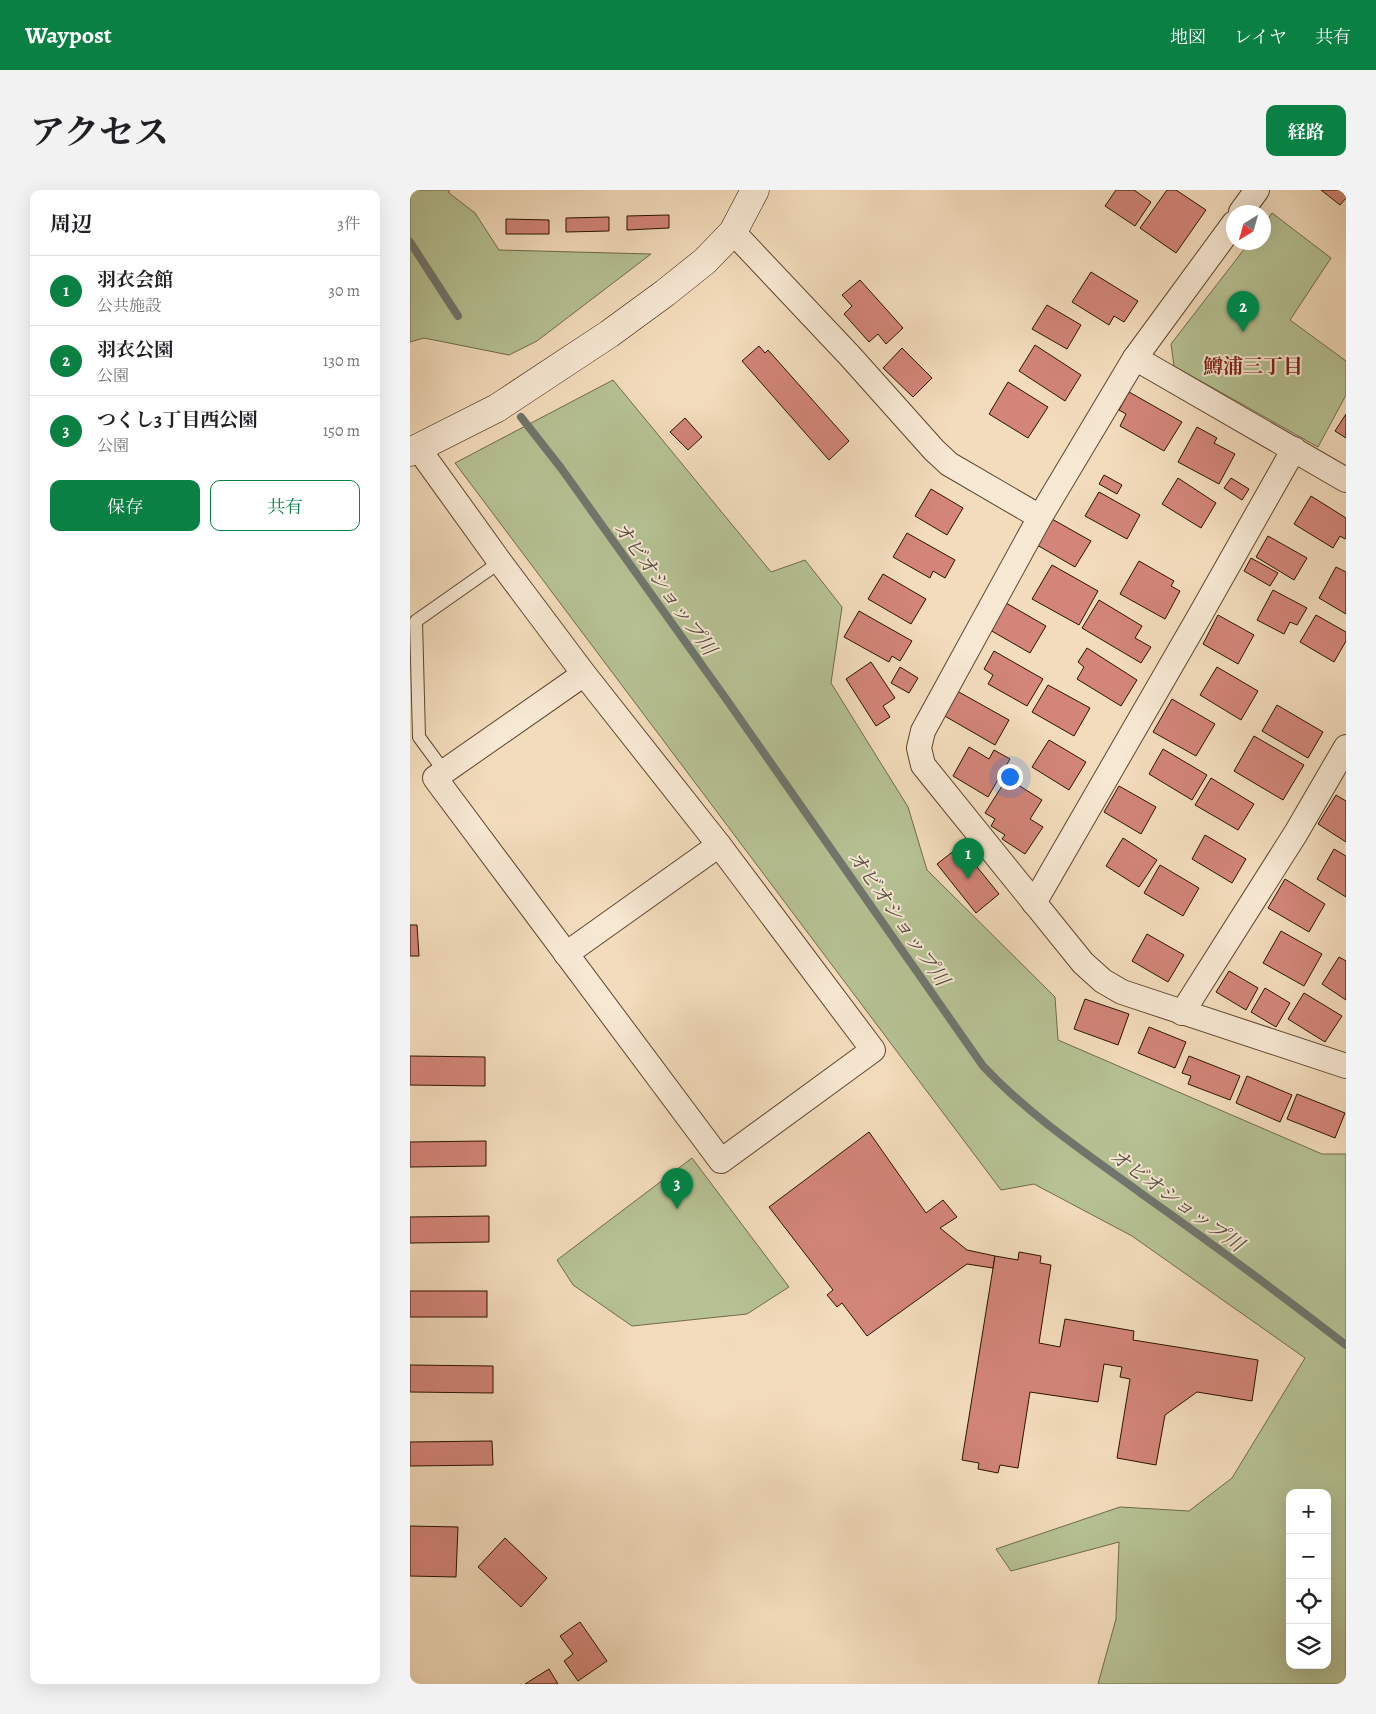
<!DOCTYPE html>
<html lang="ja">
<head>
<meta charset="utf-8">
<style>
  body { margin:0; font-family:Alegreya,"Noto Serif JP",serif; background:#f2f2f2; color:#202124 }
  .controls { position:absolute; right:15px; bottom:15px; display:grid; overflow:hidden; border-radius:10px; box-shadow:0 5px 20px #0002 }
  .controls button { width:45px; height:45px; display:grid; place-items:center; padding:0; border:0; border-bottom:1px solid #e0e0e0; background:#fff; color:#202124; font:25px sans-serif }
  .compass { position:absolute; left:816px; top:15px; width:45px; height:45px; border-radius:50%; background:#fff; box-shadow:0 5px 20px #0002; rotate:217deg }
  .you { position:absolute; left:599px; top:586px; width:18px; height:18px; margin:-12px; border:4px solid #fff; border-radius:50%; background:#1a73e8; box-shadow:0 0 0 8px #1a73e833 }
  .badge { display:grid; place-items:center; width:32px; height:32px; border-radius:50%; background:#0b8043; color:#fff; font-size:16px; font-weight:700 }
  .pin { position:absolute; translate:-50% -41px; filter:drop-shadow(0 1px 2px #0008) }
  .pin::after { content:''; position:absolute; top:26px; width:18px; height:15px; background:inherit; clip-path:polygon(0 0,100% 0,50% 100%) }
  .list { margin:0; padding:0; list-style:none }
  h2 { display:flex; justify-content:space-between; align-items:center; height:65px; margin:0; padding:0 20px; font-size:21px }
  h2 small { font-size:16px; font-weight:400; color:#757577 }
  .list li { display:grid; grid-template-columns:32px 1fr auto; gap:15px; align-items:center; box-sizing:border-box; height:70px; padding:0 20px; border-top:1px solid #e0e0e0 }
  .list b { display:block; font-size:19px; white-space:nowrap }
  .list p { margin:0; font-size:16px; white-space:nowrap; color:#757577 }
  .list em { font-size:16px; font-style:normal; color:#757577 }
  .actions { display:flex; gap:10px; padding:15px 20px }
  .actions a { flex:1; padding:11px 0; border:1px solid #0b8043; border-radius:10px; text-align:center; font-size:18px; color:#0b8043 }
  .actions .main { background:#0b8043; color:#fff }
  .icon { flex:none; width:28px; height:28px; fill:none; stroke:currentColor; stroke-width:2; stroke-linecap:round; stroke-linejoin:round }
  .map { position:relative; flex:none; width:936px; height:1494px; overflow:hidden; border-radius:10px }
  header { display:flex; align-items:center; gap:30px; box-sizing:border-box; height:70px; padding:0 25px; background:#0b8043; color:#fff }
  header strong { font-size:24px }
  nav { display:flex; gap:28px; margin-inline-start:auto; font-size:18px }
  .intro { display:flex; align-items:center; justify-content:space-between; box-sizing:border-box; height:120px; padding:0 30px }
  h1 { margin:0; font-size:35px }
  .button { padding:12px 22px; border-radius:10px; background:#0b8043; color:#fff; font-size:18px; font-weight:700 }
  main { display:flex; gap:30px; padding:0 30px }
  aside { flex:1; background:#fff; border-radius:10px; box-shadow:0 5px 20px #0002 }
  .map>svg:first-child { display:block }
  .green { fill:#b6c294; stroke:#716a4a; fill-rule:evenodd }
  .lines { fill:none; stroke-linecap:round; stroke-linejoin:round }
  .stream { stroke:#70766e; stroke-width:8 }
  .building { fill:#d28578; stroke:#2c1100 }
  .lane-casing { stroke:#5e442f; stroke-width:14 }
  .street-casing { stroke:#5e442f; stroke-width:26 }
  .secondary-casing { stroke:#2c1100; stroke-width:29 }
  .lane { stroke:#f7e8d3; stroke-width:12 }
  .street { stroke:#f7e8d3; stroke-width:24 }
  .secondary { stroke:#f7e8d3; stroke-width:28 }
  .labels { text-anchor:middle; stroke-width:4; stroke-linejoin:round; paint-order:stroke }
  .neighbourhood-label { font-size:20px; font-weight:bold; fill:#7a1f14; stroke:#f7e8d3 }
  .water-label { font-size:20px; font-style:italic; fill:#544c40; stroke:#f7e8d3 }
</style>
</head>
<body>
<header>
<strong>Waypost</strong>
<nav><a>地図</a><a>レイヤ</a><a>共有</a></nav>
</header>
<div class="intro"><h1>アクセス</h1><a class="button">経路</a></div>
<main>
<aside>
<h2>周辺<small>3件</small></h2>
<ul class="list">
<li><span class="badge">1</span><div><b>羽衣会館</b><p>公共施設</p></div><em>30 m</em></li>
<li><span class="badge">2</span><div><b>羽衣公園</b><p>公園</p></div><em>130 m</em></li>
<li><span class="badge">3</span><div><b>つくし3丁目西公園</b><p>公園</p></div><em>150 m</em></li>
</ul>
<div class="actions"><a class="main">保存</a><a>共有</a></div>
</aside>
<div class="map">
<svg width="936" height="1494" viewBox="0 0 936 1494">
  <rect width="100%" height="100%" fill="#f3dcbc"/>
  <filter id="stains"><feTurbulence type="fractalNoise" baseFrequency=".004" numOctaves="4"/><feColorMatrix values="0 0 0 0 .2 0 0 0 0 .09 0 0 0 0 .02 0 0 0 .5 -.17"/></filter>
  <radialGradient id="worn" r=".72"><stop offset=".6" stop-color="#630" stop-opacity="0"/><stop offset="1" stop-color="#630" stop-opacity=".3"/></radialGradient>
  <g class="green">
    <polygon points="0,0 39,0 39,3 65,23 89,60 241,64 127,151 99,165 14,148 0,152"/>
    <polygon points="862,23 921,68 880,130 936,171 936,205 908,257 764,176 761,154 839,53 854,52 854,34"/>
    <path d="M 203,190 L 361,382 L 395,370 L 432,417 L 421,493 L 498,617 L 517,680 L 645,807 L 648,850 L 912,964 L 936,964 L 936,1494 L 688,1494 L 706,1429 L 709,1352 L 601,1381 L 586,1359 L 710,1317 L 779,1321 L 822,1288 L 895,1168 L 722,1046 L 624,994 L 591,1000 L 45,273 ZM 880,1303 L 917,1303 L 917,1475 L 880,1475 Z"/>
    <polygon points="282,968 379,1097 337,1124 222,1136 163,1095 147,1070"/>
  </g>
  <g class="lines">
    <g class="stream">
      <polyline points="0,52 48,126"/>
      <path d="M 111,227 L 151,278 L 314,506 L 573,876 C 620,926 677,964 732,1004 C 801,1053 869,1103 936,1155"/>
    </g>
  </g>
  <g class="building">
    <polygon points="706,0 724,0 741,12 725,36 695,16"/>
    <polygon points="757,0 766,0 796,20 766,63 730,38"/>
    <polygon points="911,0 936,0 936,8 930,15"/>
    <polygon points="259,25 259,38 217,40 217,26"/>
    <polygon points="199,27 199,41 156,42 156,28"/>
    <polygon points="96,29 139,30 139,44 96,44"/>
    <polygon points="681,82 728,111 714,132 704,126 699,135 662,112"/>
    <polygon points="450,90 493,138 476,154 468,144 459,152 434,124 442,116 432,105"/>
    <polygon points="637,115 671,135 657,159 622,139"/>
    <polygon points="625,155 671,185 655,211 609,181"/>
    <polygon points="349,156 355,163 358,160 439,251 419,270 332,171"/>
    <polygon points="492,158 522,188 503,207 473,178"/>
    <polygon points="598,192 638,217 618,248 579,224"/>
    <polygon points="719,202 772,232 754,261 710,236 716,224 709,220"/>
    <polygon points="936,224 936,248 925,241"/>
    <polygon points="275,228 292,247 278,260 260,242"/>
    <polygon points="787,237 807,248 804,253 825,264 809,294 768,272"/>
    <polygon points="694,285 712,295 707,304 689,294"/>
    <polygon points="768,288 806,313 791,338 752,314"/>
    <polygon points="821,288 839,299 832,310 814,298"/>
    <polygon points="521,299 553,318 537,345 505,326"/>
    <polygon points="689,302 730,325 717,349 675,326"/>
    <polygon points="901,306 936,328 936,347 935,349 930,346 923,358 884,334"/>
    <polygon points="642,329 681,351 665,377 627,355"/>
    <polygon points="497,343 545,370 535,388 523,381 520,388 483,367"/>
    <polygon points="858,346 897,368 884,390 846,367"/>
    <polygon points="841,368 868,383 860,396 834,381"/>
    <polygon points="729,371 764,391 761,396 770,401 755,429 710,404"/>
    <polygon points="642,375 688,401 669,435 622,409"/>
    <polygon points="926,377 936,382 936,424 909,408"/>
    <polygon points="473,384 516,409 501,434 458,409"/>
    <polygon points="863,400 897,418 887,435 880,432 874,444 847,430"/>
    <polygon points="689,410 732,436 725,448 741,457 731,473 672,438"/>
    <polygon points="596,413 636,436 620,463 580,440"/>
    <polygon points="449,421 502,451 490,471 482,466 479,472 434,447"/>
    <polygon points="808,425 844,445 828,474 793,454"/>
    <polygon points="906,425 936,442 936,451 924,472 890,452"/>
    <polygon points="677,458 727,490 711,516 667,489 674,477 668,472"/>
    <polygon points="584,461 633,489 617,516 578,494 583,485 574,479"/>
    <polygon points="461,472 485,508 473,516 480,527 466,536 436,489"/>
    <polygon points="490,477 508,488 499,503 481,493"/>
    <polygon points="807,477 848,501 831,530 790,505"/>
    <polygon points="638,495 680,518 664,546 622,522"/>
    <polygon points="547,501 599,530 585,555 533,525"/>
    <polygon points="762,509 805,534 786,566 743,542"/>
    <polygon points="867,515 913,542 898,568 852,541"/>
    <polygon points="844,546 894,575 873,610 824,581"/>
    <polygon points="639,550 676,572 659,600 622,577"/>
    <polygon points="559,557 579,569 584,560 600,569 578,607 543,586"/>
    <polygon points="753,559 797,585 782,610 739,584"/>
    <polygon points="597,588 632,610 620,629 633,637 615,664 592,649 595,645 581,636 585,629 575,623"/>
    <polygon points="801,588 844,614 828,640 785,615"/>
    <polygon points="709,596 746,617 731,644 694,622"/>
    <polygon points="926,605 936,611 936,652 908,634"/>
    <polygon points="795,645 836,669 822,693 782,669"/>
    <polygon points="713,648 747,670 729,697 696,676"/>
    <polygon points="550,656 589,704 566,723 527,674"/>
    <polygon points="924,659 936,666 936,707 907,689"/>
    <polygon points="750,675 789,698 773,726 734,703"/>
    <polygon points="875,689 915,714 899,742 858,718"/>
    <polygon points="0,735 7,735 9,766 0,766"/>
    <polygon points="871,741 912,764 894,796 853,773"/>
    <polygon points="737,744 774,765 758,792 722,771"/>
    <polygon points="929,767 936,771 936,810 912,794"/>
    <polygon points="819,781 848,798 836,820 806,802"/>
    <polygon points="855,798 880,813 866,837 841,822"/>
    <polygon points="894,803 932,826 915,852 878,829"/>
    <polygon points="675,809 719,824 708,855 664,839"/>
    <polygon points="739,837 776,852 765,878 728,863"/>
    <polygon points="0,866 75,867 75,896 0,895"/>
    <polygon points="779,866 830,886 820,910 778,894 781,886 772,883"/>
    <polygon points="837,886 882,905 870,932 826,913"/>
    <polygon points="887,904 935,923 925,948 877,929"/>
    <polygon points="459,942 516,1023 533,1010 547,1027 530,1038 557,1060 585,1066 583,1078 557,1074 457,1146 432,1113 427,1117 417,1105 423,1100 359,1017"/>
    <polygon points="76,951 76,976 0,977 0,952"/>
    <polygon points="79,1026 79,1052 0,1053 0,1027"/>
    <polygon points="609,1062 631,1066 630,1073 641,1075 629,1153 650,1157 655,1129 724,1141 723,1150 848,1170 842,1211 787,1202 755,1225 746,1275 707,1268 720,1189 710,1187 712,1177 694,1174 688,1212 620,1202 608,1278 590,1275 588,1283 568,1279 569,1273 552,1270 585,1066 608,1070"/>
    <rect x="0" y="1101" width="77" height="26"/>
    <polygon points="0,1175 83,1176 83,1203 0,1202"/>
    <polygon points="82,1251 83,1275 0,1276 0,1252"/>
    <polygon points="0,1336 48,1337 46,1387 0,1386"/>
    <polygon points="95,1348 137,1388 111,1417 68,1377"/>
    <polygon points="170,1432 197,1471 168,1491 154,1471 163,1464 150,1446"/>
    <polygon points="139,1479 148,1494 115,1494"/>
  </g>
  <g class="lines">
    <g class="lane-casing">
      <polyline id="lane" points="34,581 9,547 6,431 90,372"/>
    </g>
    <g class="street-casing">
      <g id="street">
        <polyline points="831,22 847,0"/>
        <polyline points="824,33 725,168 630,327 513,541 509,558 513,575 673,773 693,791 712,802 936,876"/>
        <polyline points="323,42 440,166 524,260 539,274 630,327"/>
        <polyline points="725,168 936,290"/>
        <polyline points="8,258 90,372 174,484 309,655 463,860 311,971 25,588 174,484"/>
        <polyline points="624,713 789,427 884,259"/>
        <polyline points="156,764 309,655"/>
        <polyline points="772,823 886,643 936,557"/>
      </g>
    </g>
    <g class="secondary-casing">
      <polyline id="secondary" points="0,262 87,218 199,144 255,103 295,71 323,42 345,0"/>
    </g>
    <use href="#lane" class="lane"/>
    <use href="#street" class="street"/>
    <use href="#secondary" class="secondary"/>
  </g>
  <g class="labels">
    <g class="neighbourhood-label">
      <text x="843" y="183">鱒浦三丁目</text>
    </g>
    <g class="water-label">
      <text transform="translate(255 398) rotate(54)" y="7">オビオショップ川</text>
      <text transform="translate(489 728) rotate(55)" y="7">オビオショップ川</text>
      <text transform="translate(767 1010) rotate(36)" y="7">オビオショップ川</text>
    </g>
  </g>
  <rect width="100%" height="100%" filter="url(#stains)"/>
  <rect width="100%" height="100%" fill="url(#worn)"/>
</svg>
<div class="controls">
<button>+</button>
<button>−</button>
<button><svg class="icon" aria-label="locate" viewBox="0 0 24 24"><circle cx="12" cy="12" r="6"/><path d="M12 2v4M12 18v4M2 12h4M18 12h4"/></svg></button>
<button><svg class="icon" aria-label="layers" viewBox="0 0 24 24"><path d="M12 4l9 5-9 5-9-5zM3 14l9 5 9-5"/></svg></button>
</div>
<svg class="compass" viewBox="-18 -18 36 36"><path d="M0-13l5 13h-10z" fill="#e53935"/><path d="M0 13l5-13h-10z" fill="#757577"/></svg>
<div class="you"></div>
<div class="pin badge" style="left:558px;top:689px">1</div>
<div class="pin badge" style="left:833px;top:142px">2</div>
<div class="pin badge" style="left:267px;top:1019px">3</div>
</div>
</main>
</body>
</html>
